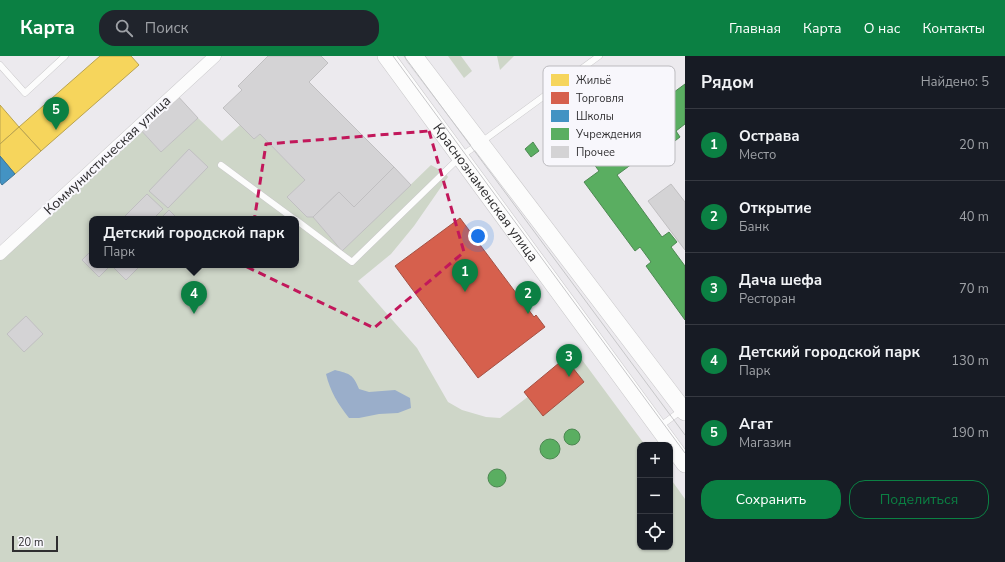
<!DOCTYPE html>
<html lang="ru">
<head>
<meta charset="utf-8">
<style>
  body { margin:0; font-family:"Nunito Sans",sans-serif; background:#20242c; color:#f1f3f6 }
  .controls { position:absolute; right:12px; bottom:12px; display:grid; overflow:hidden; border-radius:8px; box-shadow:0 1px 3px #0004 }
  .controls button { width:36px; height:36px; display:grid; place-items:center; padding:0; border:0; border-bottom:1px solid #363941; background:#171b24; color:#f1f3f6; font:20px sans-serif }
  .scale { position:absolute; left:12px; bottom:10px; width:46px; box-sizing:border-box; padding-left:4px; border:2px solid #2f2e30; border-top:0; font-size:11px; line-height:14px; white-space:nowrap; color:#2f2e30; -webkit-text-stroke:3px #f8f7fc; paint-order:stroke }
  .you { position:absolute; left:478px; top:180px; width:14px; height:14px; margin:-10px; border:3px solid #fff; border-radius:50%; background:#1a73e8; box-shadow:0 0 0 6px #1a73e833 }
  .badge { display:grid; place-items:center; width:26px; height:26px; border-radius:50%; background:#0b8043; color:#fff; font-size:13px; font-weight:700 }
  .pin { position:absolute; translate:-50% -33px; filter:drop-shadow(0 1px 2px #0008) }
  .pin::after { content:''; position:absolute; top:21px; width:14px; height:12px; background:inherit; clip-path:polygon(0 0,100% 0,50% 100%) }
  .popup { position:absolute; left:89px; top:160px; width:210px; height:52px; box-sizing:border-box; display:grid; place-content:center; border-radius:8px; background:#171b24; filter:drop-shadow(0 1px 3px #0005); font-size:13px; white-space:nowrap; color:#9ea1a6 }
  .popup b { font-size:15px; color:#f1f3f6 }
  .popup::after { content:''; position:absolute; left:50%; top:100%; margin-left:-8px; border:8px solid transparent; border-top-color:#171b24 }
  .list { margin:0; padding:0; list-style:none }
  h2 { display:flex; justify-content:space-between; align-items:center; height:52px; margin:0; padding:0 16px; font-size:17px }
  h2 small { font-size:13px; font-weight:400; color:#9ea1a6 }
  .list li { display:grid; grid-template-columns:26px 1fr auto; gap:12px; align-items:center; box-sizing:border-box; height:72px; padding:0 16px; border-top:1px solid #363941 }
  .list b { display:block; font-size:15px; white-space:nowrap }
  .list p { margin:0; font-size:13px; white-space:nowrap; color:#9ea1a6 }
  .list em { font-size:13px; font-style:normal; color:#9ea1a6 }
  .actions { display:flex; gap:8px; padding:12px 16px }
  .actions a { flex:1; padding:9px 0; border:1px solid #0b8043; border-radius:16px; text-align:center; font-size:14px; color:#0b8043 }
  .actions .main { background:#0b8043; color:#fff }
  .icon { flex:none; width:22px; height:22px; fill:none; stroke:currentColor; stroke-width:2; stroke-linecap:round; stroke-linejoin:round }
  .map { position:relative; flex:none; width:685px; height:506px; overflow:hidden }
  header { display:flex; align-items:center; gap:24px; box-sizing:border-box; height:56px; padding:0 20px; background:#0b8043; color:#fff }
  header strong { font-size:19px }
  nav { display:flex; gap:22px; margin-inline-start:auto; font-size:14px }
  .search { width:280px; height:36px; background:#20242c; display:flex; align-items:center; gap:10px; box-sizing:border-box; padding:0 14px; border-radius:16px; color:#9ea1a6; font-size:15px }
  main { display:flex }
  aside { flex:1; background:#171b24 }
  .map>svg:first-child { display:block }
  .green { fill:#ced6c8; fill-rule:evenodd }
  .water { fill:#9aaeca }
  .homes { fill:#f6d55c; stroke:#baa34f }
  .shops { fill:#d6604d; stroke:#a45144 }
  .schools { fill:#4393c3; stroke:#3d7597 }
  .public { fill:#5aae61; stroke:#4d8852 }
  .building { fill:#d4d3d5; stroke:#c0bfc1 }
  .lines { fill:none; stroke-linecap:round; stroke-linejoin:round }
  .lane-casing { stroke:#c8c7c9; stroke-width:7 }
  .street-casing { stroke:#c8c7c9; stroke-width:13 }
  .secondary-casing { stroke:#c8c7c9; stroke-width:18 }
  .lane { stroke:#fcfcfc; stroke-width:6 }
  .street { stroke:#fcfcfc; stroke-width:12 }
  .secondary { stroke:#fcfcfc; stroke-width:17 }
  .tram { stroke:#c7c7c9; stroke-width:1 }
  .marked { fill:none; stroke:#c2185b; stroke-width:3; stroke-dasharray:8 5; stroke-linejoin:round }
  .labels { text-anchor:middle; stroke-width:4; stroke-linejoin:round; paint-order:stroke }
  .street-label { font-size:14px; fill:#2f2e30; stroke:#f8f7fc }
  .key { fill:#f8f7fc; stroke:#bcbbbf; stroke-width:1 }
  .key-label { font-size:11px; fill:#2f2e30 }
</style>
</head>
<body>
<header>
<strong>Карта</strong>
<div class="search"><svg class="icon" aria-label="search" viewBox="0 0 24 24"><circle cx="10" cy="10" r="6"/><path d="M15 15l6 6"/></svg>Поиск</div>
<nav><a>Главная</a><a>Карта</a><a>О нас</a><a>Контакты</a></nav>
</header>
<main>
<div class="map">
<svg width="685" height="506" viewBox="0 0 685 506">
  <rect width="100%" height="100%" fill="#eceaee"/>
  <g class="green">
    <polygon points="448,0 461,0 472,15 464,22"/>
    <polygon points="497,0 514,0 500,14"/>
    <path d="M 198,62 L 222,85 L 240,69 L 254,83 L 260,78 L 305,124 L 287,141 L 307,161 L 313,161 L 342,195 L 431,109 L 445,117 L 448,121 L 414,170 L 391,198 L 358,225 L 417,292 L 448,346 L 462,354 L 486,361 L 500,362 L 580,301 L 645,389 L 640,389 L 640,491 L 670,491 L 670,422 L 685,443 L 685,506 L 0,506 L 0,191 L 138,71 L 161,96 ZM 92,163 L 296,163 L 296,209 L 92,209 Z"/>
  </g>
  <path class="water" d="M 335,314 C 350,318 353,318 359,333 L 369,336 L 395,334 L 410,342 L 411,352 L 398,357 L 379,358 L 359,362 L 349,362 C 338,348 330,335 326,318 Z"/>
  <g class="homes">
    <polygon points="100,0 131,0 139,9 41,95 19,71"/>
    <polygon points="0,49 19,71 0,88"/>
    <polygon points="19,71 41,95 15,118 0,100 0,88"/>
  </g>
  <g class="shops">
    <polygon points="460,162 534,261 536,259 545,271 478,322 395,210"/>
    <polygon points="565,302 584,326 543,360 524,336"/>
  </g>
  <polygon class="schools" points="0,100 15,118 2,129 0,126"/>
  <g class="public">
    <polygon points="685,28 685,68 676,75 680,81 667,91 663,85 617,119 662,181 669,176 677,186 671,191 685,210 685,264 646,210 651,206 640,191 635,195 584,126 599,115 588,100 640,62 642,65 665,48 662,45"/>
    <polygon points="533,86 539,95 531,101 525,93"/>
    <circle cx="572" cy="381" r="8"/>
    <circle cx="550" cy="393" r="10"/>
    <circle cx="497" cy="422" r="9"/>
  </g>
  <g class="building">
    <polygon points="268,0 321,0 328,7 309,26 394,111 354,151 339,136 313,161 307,161 287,141 305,124 260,78 254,83 223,52 242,34 238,30"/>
    <polygon points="175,37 198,62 161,96 138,71"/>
    <polygon points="189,93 208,111 168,152 149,135"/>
    <polygon points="394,111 411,129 342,195 313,161 339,136 354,151"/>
    <polygon points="671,128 685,146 685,194 648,145"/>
    <polygon points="147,138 163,153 153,163 122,163"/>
    <polygon points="169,154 176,161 173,163 160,163"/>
    <polygon points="92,194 92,209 141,209 126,224 111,209 99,221 82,204"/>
    <polygon points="26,260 43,278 24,296 7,278"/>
  </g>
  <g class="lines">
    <g class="lane-casing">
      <g id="lane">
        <polyline points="0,9 25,37 65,0"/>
        <polyline points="221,109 294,163"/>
        <polyline points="296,164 352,206 460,101 480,87 599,0"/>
        <polyline points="659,371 682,354"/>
      </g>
    </g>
    <g class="street-casing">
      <polyline id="street" points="0,198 215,0"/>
    </g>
    <g class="secondary-casing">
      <g id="secondary">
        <path id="s1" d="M 386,0 L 685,408"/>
        <polyline points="414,0 685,356"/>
      </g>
    </g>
    <use href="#lane" class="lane"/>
    <use href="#street" class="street"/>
    <use href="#secondary" class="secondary"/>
    <g class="tram">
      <polyline points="393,0 685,397"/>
      <polyline points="404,0 685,379"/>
    </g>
  </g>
  <path class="marked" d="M 429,75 L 464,196 L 374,272 L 247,211 L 266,88 Z"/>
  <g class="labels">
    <g class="street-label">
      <text transform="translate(107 99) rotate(-43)" y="5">Коммунистическая улица</text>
      <text dy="5" stroke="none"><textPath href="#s1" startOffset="169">Краснознаменская улица</textPath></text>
    </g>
  </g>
  <rect x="543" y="10" width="132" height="100" rx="6" class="key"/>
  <rect x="551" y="18" width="18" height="12" fill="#f6d55c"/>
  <rect x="551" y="36" width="18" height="12" fill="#d6604d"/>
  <rect x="551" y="54" width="18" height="12" fill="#4393c3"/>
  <rect x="551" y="72" width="18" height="12" fill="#5aae61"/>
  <rect x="551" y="90" width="18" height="12" fill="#d4d3d5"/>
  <g class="key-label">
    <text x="576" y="28">Жильё</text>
    <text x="576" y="46">Торговля</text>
    <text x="576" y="64">Школы</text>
    <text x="576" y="82">Учреждения</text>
    <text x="576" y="100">Прочее</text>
  </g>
</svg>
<div class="controls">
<button>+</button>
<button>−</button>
<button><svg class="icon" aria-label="locate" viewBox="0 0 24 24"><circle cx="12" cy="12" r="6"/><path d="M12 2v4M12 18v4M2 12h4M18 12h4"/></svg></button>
</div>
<div class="scale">20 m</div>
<div class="you"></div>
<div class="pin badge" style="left:465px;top:236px">1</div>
<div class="pin badge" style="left:528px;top:258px">2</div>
<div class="pin badge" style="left:569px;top:321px">3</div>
<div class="pin badge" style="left:194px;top:258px">4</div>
<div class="popup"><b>Детский городской парк</b>Парк</div>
<div class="pin badge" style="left:56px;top:74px">5</div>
</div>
<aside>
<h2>Рядом<small>Найдено: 5</small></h2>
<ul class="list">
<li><span class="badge">1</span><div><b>Острава</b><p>Место</p></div><em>20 m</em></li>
<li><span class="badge">2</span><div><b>Открытие</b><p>Банк</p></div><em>40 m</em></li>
<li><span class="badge">3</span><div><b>Дача шефа</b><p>Ресторан</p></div><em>70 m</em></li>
<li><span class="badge">4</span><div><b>Детский городской парк</b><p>Парк</p></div><em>130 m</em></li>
<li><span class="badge">5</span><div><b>Агат</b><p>Магазин</p></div><em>190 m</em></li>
</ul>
<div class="actions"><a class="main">Сохранить</a><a>Поделиться</a></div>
</aside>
</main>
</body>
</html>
